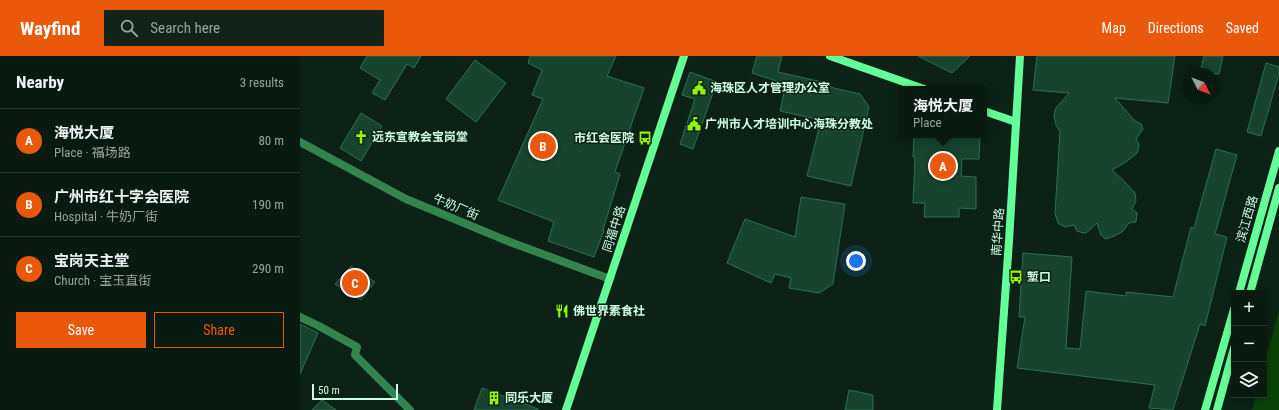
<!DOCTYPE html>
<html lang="en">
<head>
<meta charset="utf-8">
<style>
  body { margin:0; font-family:"Roboto Condensed","Noto Sans SC",sans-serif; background:#12231a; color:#f1f3f6 }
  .controls { position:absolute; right:12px; bottom:12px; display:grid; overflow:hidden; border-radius:0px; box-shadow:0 2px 6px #0003 }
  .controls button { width:36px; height:36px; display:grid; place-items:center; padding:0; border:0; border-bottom:1px solid #293831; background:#091a11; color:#f1f3f6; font:20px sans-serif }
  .compass { position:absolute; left:883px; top:12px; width:36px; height:36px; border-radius:50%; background:#091a11; box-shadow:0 2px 6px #0003; rotate:132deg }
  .scale { position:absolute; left:12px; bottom:10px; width:86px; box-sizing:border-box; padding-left:4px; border:2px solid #cdffe3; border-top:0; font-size:11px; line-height:14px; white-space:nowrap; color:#cdffe3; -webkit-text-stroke:3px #0c2217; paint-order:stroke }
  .you { position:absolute; left:556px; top:205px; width:14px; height:14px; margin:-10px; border:3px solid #fff; border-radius:50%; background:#1a73e8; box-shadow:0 0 0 6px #1a73e833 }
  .badge { display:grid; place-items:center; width:26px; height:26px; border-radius:50%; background:#ea580c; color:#fff; font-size:13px; font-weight:700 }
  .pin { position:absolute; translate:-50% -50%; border:2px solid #fff; box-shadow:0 1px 4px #0006 }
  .popup { position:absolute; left:599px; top:30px; width:88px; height:52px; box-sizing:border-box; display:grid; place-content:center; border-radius:0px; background:#091a11; filter:drop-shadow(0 1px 3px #0005); font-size:13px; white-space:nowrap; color:#99a19f }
  .popup b { font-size:15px; color:#f1f3f6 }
  .popup::after { content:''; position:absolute; left:50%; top:100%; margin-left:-8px; border:8px solid transparent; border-top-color:#091a11 }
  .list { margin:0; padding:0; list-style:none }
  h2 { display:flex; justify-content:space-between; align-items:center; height:52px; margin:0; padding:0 16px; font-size:17px }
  h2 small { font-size:13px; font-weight:400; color:#99a19f }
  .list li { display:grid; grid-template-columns:26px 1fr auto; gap:12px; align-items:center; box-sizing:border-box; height:64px; padding:0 16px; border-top:1px solid #293831 }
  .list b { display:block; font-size:15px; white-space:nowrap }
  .list p { margin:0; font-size:13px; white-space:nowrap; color:#99a19f }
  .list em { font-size:13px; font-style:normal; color:#99a19f }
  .actions { display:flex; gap:8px; padding:12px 16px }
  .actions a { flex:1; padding:9px 0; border:1px solid #ea580c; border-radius:0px; text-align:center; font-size:14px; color:#ea580c }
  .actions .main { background:#ea580c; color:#fff }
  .icon { flex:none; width:22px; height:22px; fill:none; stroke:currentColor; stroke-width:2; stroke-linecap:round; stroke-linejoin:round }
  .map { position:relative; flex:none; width:979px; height:354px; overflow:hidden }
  header { display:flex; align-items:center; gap:24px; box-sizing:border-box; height:56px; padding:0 20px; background:#ea580c; color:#fff }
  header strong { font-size:19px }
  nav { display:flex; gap:22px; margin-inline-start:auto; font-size:14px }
  .search { width:280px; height:36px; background:#12231a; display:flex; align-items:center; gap:10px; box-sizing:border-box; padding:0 14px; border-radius:0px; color:#99a19f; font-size:15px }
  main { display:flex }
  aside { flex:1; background:#091a11 }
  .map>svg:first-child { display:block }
  .water { fill:#094106 }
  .building { fill:#17442f; stroke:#27724e }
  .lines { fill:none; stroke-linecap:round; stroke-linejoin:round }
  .street { stroke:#348450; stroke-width:8 }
  .secondary { stroke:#64ff99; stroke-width:8 }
  .labels { text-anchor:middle; stroke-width:3; stroke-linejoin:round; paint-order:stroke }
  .poi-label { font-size:12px; font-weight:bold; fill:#cdffe3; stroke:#0c2217; text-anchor:start }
  .street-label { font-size:12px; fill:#cdffe3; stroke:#0c2217 }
</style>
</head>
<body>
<header>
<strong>Wayfind</strong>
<div class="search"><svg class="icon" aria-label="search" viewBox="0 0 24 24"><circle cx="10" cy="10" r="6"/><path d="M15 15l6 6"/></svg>Search here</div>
<nav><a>Map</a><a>Directions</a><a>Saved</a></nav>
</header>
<main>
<aside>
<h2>Nearby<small>3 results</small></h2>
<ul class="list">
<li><span class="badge">A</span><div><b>海悦大厦</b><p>Place · 福场路</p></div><em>80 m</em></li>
<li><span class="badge">B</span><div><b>广州市红十字会医院</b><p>Hospital · 牛奶厂街</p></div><em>190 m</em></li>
<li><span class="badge">C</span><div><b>宝岗天主堂</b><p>Church · 宝玉直街</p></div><em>290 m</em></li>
</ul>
<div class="actions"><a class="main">Save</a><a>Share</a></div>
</aside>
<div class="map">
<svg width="979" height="354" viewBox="0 0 979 354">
  <rect width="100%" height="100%" fill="#0c2217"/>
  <polygon class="water" points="979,255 979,354 952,354 956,339 964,339 964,309"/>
  <g class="building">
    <polygon points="67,0 121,0 114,12 107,8 85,44 72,37 80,24 60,12"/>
    <polygon points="230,0 316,0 307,20 344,32 315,116 320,118 303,174 304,174 294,201 248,185 254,166 198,144 243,43 232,39 242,14 228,7"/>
    <polygon points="457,0 482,0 478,16 522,26 521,29 560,38 569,51 551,130 507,120 521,64 480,55 486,28 452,17"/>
    <polygon points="618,0 670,0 652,17"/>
    <polygon points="737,0 875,0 868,47 815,42 835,65 841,68 843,73 836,83 839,88 839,91 837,97 826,106 812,114 825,126 835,137 836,145 832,153 837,157 836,166 829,167 822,176 814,180 806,183 804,182 801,179 797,167 786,177 783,177 777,175 774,169 765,171 758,167 755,158 760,75 756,69 754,59 756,52 769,37 733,34"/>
    <polygon points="904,0 923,0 919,18 900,18"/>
    <polygon points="175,4 206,27 176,66 146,43"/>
    <polygon points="966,7 979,11 979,18 961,80 947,76"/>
    <polygon points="390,16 417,26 393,93 380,88 395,43 382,39"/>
    <polygon points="61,57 82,70 61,105 40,92"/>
    <polygon points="614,79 680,79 679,103 662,103 661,120 676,121 676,153 659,152 659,161 624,161 625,147 613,147 615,101 613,101"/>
    <polygon points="916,93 937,99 915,178 927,181 905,270 900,268 873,354 849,352 855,329 717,312 725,261 719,261 723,197 772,201 766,292 780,293 786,235 826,240 826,236 873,241 891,171 894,172"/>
    <polygon points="501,141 545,148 533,228 519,237 489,232 491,222 475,218 471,227 427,207 445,163 495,181"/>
    <polygon points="51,210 75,226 61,244 35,228"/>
    <polygon points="0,268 18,277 0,318"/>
    <polygon points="182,332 238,353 238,354 174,354"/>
    <polygon points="549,334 573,339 573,354 545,354"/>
    <polygon points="22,344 36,354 12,354"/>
  </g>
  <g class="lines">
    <g class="street">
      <polyline points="0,86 106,143 210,186 310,223"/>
      <polyline points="0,261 17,269 57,291 55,299 110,354"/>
    </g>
    <g class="secondary">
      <polyline points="530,0 624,33"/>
      <polyline points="684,55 716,66"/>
      <polyline points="939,237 979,95"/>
      <polyline points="950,237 979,132"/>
      <polyline points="266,354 384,0"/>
      <polyline points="697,354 709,185 720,0"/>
      <polyline points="905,354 934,253"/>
      <polyline points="917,354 934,292"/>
    </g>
  </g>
  <defs>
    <g id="civic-bare" transform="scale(1.08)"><path d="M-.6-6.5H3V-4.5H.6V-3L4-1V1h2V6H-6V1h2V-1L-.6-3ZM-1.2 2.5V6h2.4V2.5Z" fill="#90f800" stroke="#0c2217" stroke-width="2.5" paint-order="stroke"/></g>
    <g id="church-bare" transform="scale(1.08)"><path d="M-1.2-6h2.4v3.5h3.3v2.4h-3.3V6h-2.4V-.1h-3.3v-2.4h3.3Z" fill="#90f800" stroke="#0c2217" stroke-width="2.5" paint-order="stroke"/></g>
    <g id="bus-bare" transform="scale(1.08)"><path d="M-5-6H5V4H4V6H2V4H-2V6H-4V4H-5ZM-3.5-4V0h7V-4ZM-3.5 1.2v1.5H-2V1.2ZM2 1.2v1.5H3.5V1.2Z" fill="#90f800" stroke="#0c2217" stroke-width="2.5" paint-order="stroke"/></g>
    <g id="restaurant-bare" transform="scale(1.08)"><path d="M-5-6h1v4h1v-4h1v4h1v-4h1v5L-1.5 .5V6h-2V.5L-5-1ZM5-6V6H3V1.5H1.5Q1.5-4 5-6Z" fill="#90f800" stroke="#0c2217" stroke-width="2.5" paint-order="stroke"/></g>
    <g id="building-bare" transform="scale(1.08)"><path d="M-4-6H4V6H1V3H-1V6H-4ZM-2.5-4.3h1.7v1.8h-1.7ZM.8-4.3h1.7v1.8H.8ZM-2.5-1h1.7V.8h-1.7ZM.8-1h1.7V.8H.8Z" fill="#90f800" stroke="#0c2217" stroke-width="2.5" paint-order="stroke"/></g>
  </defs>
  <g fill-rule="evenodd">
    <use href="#civic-bare" x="399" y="32"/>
    <use href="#civic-bare" x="394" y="68"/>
    <use href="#church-bare" x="61" y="81"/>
    <use href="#bus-bare" x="345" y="82"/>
    <use href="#bus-bare" x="716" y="221"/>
    <use href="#restaurant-bare" x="262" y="255"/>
    <use href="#building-bare" x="194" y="342"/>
  </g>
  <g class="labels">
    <g class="poi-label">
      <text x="410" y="36">海珠区人才管理办公室</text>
      <text x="405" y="72">广州市人才培训中心海珠分教处</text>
      <text x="72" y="85">远东宣教会宝岗堂</text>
      <text x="334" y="86" text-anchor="end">市红会医院</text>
      <text x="727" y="225">堑口</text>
      <text x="273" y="259">佛世界素食社</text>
      <text x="205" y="346">同乐大厦</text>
    </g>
    <g class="street-label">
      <text transform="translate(156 151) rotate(23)" y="4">牛奶厂街</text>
      <text transform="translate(947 163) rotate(-74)" y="4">滨江西路</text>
      <text transform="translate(314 173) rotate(-72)" y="4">同福中路</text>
      <text transform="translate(698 176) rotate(-86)" y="4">南华中路</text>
    </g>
  </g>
</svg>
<div class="controls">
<button>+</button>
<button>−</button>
<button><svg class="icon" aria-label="layers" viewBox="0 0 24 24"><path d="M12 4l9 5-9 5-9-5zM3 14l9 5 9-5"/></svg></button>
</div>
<svg class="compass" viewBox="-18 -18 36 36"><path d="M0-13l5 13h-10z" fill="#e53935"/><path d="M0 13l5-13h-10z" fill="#99a19f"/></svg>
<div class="scale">50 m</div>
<div class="you"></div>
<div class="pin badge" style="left:643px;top:110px">A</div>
<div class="popup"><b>海悦大厦</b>Place</div>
<div class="pin badge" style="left:243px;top:90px">B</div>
<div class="pin badge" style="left:55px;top:227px">C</div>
</div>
</main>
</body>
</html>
